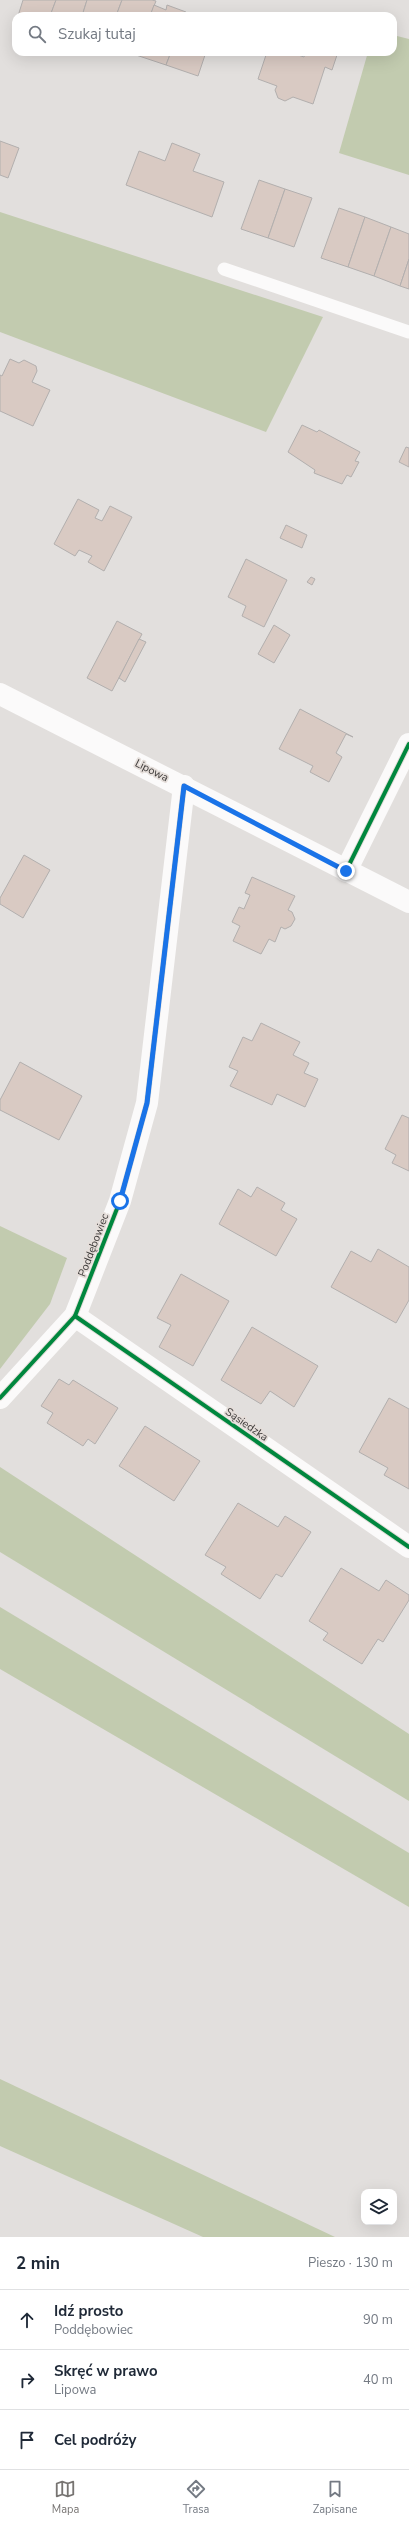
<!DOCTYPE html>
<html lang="pl">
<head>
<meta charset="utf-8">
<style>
  body { margin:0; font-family:"Nunito Sans",sans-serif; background:#f6f6f7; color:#1f2937 }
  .controls { position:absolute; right:12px; bottom:12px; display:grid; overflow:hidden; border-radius:8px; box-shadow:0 4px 16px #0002 }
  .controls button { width:36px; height:36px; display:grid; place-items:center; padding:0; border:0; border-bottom:1px solid #e0e1e3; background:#fff; color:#1f2937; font:20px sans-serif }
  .stop { position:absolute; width:12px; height:12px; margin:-9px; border:3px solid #1a73e8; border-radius:50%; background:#fff }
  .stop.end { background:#1a73e8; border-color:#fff; box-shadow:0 1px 4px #0008 }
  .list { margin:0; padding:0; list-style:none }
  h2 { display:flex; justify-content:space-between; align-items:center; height:52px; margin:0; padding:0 16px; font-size:17px }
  h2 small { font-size:13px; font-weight:400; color:#747a83 }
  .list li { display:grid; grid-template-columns:26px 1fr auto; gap:12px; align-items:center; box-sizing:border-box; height:60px; padding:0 16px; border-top:1px solid #e0e1e3 }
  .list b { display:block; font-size:15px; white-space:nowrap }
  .list p { margin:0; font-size:13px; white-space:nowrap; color:#747a83 }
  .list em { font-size:13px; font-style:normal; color:#747a83 }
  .icon { flex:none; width:22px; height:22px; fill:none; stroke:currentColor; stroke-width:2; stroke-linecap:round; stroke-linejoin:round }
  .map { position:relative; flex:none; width:409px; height:2237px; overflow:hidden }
  .search { position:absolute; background:#fff; box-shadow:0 4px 16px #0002; left:12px; right:12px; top:12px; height:44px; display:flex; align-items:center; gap:10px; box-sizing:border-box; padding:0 14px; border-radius:12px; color:#747a83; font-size:15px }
  .sheet { height:232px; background:#fff }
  nav { display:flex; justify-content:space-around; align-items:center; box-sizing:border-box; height:56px; border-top:1px solid #e0e1e3; background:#fff; font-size:11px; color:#747a83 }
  nav a { display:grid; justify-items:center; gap:2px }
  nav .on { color:#777472 }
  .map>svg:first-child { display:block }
  .green { fill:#c2cbaf }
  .building { fill:#d9cac3; stroke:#b2afae }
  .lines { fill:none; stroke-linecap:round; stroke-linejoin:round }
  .lane { stroke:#fbfafa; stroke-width:13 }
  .street { stroke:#fbfafa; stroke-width:22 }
  .cycleway-casing { stroke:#e5deda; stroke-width:6 }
  .cycleway { stroke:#00873e; stroke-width:4 }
  .route { stroke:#1a73e8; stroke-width:5 }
  .labels { text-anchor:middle; stroke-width:3.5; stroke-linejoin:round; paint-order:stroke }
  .street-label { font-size:11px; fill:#3d3a39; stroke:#e5deda }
</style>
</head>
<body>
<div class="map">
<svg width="409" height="2237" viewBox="0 0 409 2237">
  <rect width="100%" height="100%" fill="#e2dfdd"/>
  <g class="green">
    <polygon points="393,35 409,39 409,175 339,153 368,52 393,52"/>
    <polygon points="0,212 323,317 266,432 0,332"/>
    <polygon points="0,1226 67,1258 50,1304 0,1369"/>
    <polygon points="0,1467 409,1734 409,1801 0,1552"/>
    <polygon points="0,1607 409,1853 409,1907 0,1669"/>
    <polygon points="0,2079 335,2237 203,2237 0,2146"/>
  </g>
  <g class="building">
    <polygon points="23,0 56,0 50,16 18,16"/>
    <polygon points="56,0 87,0 82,16 50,16"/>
    <polygon points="87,0 122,0 116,16 82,16"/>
    <polygon points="122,0 152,0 156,1 150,16 116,16"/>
    <polygon points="154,5 166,10 167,5 186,12 185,16 150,16"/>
    <polygon points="137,52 171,52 166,65 136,55"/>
    <polygon points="171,52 206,52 198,76 166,65"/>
    <polygon points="267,52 289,52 304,57 306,52 338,52 332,70 325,67 313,104 293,97 285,101 278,98 275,90 277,86 258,79"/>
    <polygon points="0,141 19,148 8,178 0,175"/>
    <polygon points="172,143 200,154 193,171 224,182 212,217 126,185 139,151 165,161"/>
    <polygon points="259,180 285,189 268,238 241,229"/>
    <polygon points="285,189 312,198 294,247 268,238"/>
    <polygon points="339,208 365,217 348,267 321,258"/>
    <polygon points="365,217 391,227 374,276 348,267"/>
    <polygon points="391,227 409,234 409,259 400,286 374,276"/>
    <polygon points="409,259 409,289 400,286"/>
    <polygon points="10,359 19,363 24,360 36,366 37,371 32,382 50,390 33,426 0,411 0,375 2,376"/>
    <polygon points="302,425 317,432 319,430 360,452 355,461 359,462 351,477 347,475 342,484 314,473 315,470 288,452"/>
    <polygon points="406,447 409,448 409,467 399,462"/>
    <polygon points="78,499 99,510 95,518 102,521 110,506 132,517 104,571 88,562 92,556 79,550 75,556 54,544"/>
    <polygon points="286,525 307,535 302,548 280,538"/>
    <polygon points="246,559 287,580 264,627 242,616 246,606 228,597"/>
    <polygon points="311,577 315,579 312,585 307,582"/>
    <polygon points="117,621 142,634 112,691 87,678"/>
    <polygon points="274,625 290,635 274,663 258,654"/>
    <polygon points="139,639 146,642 125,682 119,678"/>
    <polygon points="300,709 353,737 346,734 336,753 342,757 329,782 310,772 313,766 279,749"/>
    <polygon points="24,855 50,870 23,918 0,904 0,898"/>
    <polygon points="252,877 295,896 288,910 292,912 295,919 291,926 285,929 281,927 275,942 269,939 261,954 233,941 240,926 232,922 239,907 244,909 250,895 245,893"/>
    <polygon points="261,1023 300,1042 293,1055 309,1063 304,1073 318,1079 305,1107 277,1094 272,1105 230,1086 238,1071 229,1067 243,1037 252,1041"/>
    <polygon points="20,1062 82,1096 59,1140 0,1110 0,1100"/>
    <polygon points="402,1115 409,1118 409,1171 392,1163 396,1155 385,1149"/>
    <polygon points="257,1187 285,1203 281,1210 297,1219 276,1256 219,1224 238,1189 251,1197"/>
    <polygon points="378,1249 409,1267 409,1300 396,1323 331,1287 351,1251 371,1262"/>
    <polygon points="181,1274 229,1301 193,1366 159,1347 171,1325 157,1318"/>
    <polygon points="252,1327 318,1366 294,1407 270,1391 261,1404 221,1380"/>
    <polygon points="59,1379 69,1385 73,1380 118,1408 95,1444 88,1439 83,1446 47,1423 53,1413 41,1406"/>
    <polygon points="389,1398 409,1409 409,1489 384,1475 388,1468 359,1452"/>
    <polygon points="145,1426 200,1461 174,1501 119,1466"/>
    <polygon points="238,1503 278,1527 285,1516 311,1532 282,1577 276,1574 260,1599 221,1574 226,1567 205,1555"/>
    <polygon points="341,1568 379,1591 386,1580 409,1595 409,1600 383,1642 378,1639 362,1664 323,1640 328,1633 309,1621"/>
  </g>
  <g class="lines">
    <polyline class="lane" points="224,269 409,332"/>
    <g class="street">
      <polyline points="0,694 409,902"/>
      <polyline points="346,871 409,744"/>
      <polyline points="75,1316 409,1547"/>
      <polyline points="0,1398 75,1316 120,1201 147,1103 184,786"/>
    </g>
    <g class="cycleway-casing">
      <g id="cycleway">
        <polyline points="346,871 409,744"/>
        <polyline points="75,1316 409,1547"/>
        <polyline points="0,1398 75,1316 120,1201 147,1103 184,786"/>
      </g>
    </g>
    <use href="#cycleway" class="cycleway"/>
  </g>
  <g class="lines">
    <polyline class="route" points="120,1201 147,1103 184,786 346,871"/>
  </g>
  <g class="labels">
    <g class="street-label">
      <text transform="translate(152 770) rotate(27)" y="4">Lipowa</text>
      <text transform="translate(93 1245) rotate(-69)" y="4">Poddębowiec</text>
      <text transform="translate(247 1424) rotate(35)" y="4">Sąsiedzka</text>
    </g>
  </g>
</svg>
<div class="controls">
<button><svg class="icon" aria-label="layers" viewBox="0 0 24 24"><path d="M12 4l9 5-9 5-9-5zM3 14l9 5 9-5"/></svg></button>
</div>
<div class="stop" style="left:120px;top:1201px"></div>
<div class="stop end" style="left:346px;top:871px"></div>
<div class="search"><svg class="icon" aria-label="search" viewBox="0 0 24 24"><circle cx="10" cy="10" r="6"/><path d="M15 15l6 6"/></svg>Szukaj tutaj</div>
</div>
<section class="sheet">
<h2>2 min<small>Pieszo · 130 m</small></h2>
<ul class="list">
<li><svg class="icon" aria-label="ahead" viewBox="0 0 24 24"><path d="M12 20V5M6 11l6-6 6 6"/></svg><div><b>Idź prosto</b><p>Poddębowiec</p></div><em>90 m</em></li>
<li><svg class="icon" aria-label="right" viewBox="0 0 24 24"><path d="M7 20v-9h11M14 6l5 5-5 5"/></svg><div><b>Skręć w prawo</b><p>Lipowa</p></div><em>40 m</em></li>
<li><svg class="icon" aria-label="arrive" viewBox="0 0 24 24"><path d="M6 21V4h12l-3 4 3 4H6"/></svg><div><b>Cel podróży</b></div></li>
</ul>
</section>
<nav>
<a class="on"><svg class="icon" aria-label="map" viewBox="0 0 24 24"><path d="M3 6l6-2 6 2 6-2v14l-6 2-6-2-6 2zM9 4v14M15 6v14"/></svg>Mapa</a>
<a><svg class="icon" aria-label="directions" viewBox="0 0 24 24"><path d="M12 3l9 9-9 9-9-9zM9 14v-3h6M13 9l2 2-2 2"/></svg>Trasa</a>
<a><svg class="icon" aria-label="saved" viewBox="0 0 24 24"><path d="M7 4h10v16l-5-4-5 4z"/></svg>Zapisane</a>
</nav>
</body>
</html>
